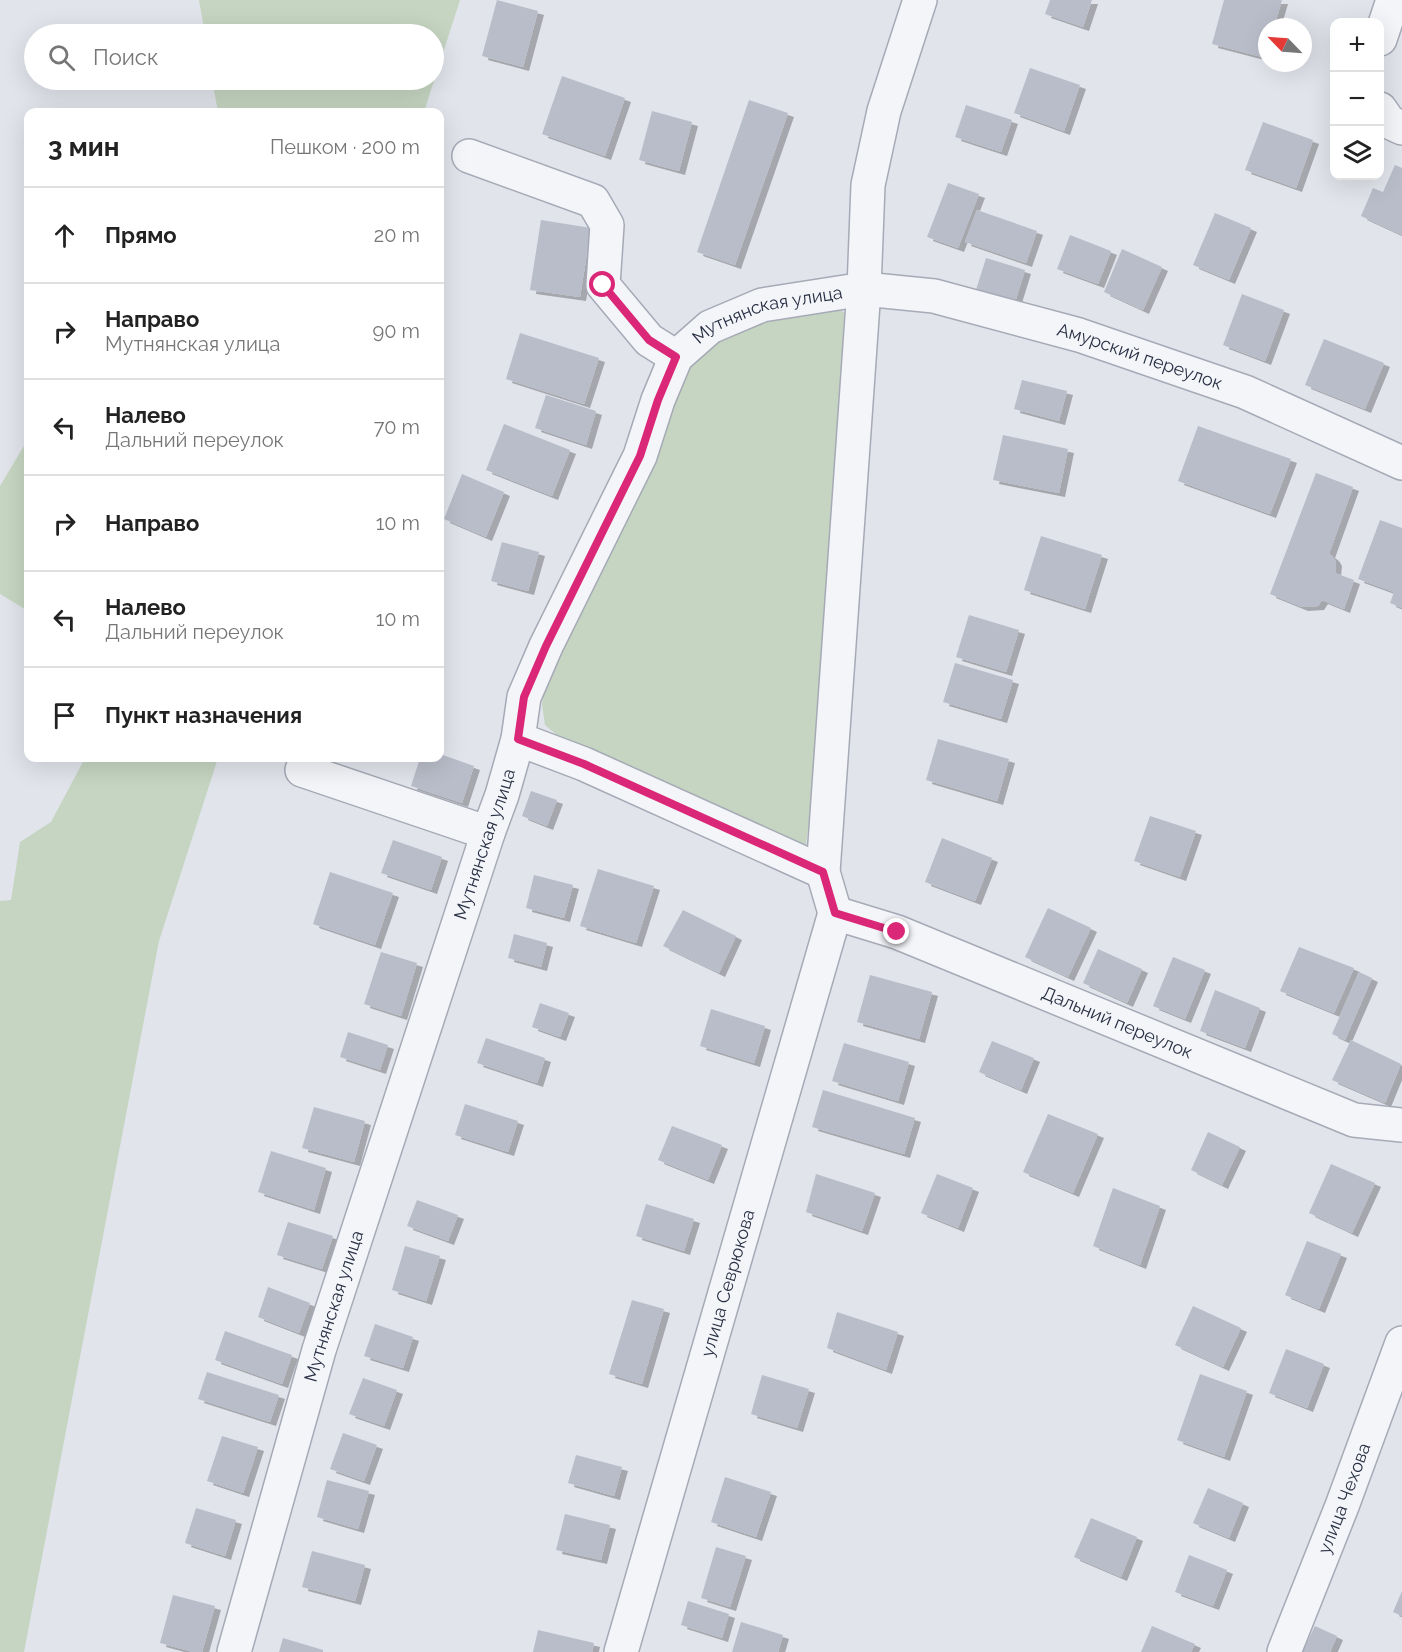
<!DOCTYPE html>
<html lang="ru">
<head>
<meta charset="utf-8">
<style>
  body { margin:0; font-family:Raleway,sans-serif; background:#f2f2f2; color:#222 }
  .controls { position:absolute; right:18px; top:18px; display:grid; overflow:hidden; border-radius:12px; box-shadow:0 6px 24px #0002 }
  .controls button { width:54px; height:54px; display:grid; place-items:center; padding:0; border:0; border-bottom:2px solid #e0e0e0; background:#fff; color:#222; font:30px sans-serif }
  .compass { position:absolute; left:1258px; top:18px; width:54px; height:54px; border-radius:50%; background:#fff; box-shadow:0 6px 24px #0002; rotate:295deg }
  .stop { position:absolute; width:18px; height:18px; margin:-14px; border:4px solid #db2777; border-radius:50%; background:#fff }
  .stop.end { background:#db2777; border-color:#fff; box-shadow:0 2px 6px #0008 }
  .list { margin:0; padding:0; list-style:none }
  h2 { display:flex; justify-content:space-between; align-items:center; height:78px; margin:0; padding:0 24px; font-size:26px }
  h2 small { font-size:20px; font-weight:400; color:#767676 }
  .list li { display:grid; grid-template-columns:39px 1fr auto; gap:18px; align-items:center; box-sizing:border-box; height:96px; padding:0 24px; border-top:2px solid #e0e0e0 }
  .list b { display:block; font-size:22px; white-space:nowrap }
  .list p { margin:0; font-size:20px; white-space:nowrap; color:#767676 }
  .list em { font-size:20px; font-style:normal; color:#767676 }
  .icon { flex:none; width:33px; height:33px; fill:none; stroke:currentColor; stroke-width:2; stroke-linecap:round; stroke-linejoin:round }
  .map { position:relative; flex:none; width:1402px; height:1652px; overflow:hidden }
  .search { position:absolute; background:#fff; box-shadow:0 6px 24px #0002; left:24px; top:24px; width:420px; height:66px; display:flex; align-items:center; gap:15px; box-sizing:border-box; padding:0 21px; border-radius:33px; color:#767676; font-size:22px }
  .panel { position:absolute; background:#fff; box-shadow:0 6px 24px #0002; left:24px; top:108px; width:420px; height:654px; border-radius:12px }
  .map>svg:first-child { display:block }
  .green { fill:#c5d5c1 }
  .building { fill:#b8bdc9; filter:url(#shadow) }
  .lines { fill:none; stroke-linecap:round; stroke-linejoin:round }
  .minor-casing { stroke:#a6aab6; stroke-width:36 }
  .minor { stroke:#f4f5f9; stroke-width:33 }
  .route { stroke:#db2777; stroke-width:8 }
  .labels { text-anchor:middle; stroke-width:5; stroke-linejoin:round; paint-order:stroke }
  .street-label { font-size:18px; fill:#283044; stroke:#f1f3f8 }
</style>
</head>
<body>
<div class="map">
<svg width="1402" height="1652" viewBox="0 0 1402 1652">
  <defs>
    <filter id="shadow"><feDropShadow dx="6" dy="4" stdDeviation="0" flood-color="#0004"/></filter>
  </defs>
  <rect width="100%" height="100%" fill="#e1e4eb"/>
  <g class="green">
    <polygon points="199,0 460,0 424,112 218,112 212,80 434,80 434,34 205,34"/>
    <polygon points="834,306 845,313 850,335 827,680 805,852 565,742 545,725 542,704 548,672 684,361 739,324"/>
    <polygon points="28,439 28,611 0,594 0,486"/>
    <polygon points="85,758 218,758 159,941 24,1652 0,1652 0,901 11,900 20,842 51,822"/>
  </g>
  <g class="building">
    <polygon points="497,0 538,11 523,67 482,56"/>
    <polygon points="1050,0 1092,0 1083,27 1045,14"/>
    <polygon points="1224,0 1282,0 1274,27 1267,27 1266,58 1212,44"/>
    <polygon points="1030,68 1080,85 1064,131 1014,113"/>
    <polygon points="562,76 625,98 605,156 542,134"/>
    <polygon points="749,100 788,113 735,265 697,252"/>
    <polygon points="966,105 1012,120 1001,152 955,137"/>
    <polygon points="652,111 692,122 679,171 639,160"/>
    <polygon points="1263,122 1313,140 1296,188 1245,170"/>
    <polygon points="1395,165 1402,168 1402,235 1361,216 1373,188 1383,192"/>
    <polygon points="948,183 979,194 958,248 927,237"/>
    <polygon points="977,210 1037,231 1026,263 965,242"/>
    <polygon points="1215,213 1251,228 1229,280 1193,265"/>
    <polygon points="541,220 591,228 580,297 530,290"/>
    <polygon points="1070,235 1111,251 1098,284 1057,269"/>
    <polygon points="1122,249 1162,267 1143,310 1104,292"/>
    <polygon points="986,258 1025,270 1015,302 976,290"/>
    <polygon points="1242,294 1284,310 1265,361 1223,345"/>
    <polygon points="520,333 599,358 584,404 506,379"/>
    <polygon points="1324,339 1384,363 1365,409 1305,385"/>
    <polygon points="1022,380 1067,391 1059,421 1014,409"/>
    <polygon points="546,395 596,411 586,445 535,428"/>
    <polygon points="504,424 570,450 552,496 486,470"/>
    <polygon points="1198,426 1291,459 1270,514 1178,481"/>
    <polygon points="1003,435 1068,449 1059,493 993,480"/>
    <polygon points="1316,473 1353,487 1329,554 1333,557 1336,562 1335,573 1354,580 1344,609 1322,600 1318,606 1302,607 1270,594"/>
    <polygon points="462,474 504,492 486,537 444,519"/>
    <polygon points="1380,520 1402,528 1402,608 1390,603 1394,592 1358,579"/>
    <polygon points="1041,536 1102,555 1085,609 1024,590"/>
    <polygon points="502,542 539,552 528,591 491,581"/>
    <polygon points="969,615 1019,630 1006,672 956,657"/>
    <polygon points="955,663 1013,680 1001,719 943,702"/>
    <polygon points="938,739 1009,759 997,801 926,780"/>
    <polygon points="440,754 474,766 462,803 411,786 420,758 440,758"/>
    <polygon points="531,791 557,800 547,826 522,816"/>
    <polygon points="1150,816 1196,831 1180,877 1134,861"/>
    <polygon points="942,838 992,858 975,901 925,882"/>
    <polygon points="393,840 442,857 431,890 381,873"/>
    <polygon points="598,869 654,886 636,943 580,926"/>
    <polygon points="330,872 393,893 375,945 313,924"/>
    <polygon points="534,875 573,885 564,918 526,908"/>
    <polygon points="1048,908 1091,928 1068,977 1025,957"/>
    <polygon points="683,910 736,936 719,973 663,946"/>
    <polygon points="514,934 547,943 541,967 508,958"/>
    <polygon points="1299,947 1354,968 1334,1013 1280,991"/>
    <polygon points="1098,949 1142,969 1127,1003 1083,983"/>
    <polygon points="381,952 417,963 401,1016 364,1004"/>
    <polygon points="1173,957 1205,970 1185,1019 1153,1006"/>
    <polygon points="1359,972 1372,978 1345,1040 1332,1034"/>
    <polygon points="870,975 932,992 919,1039 857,1022"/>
    <polygon points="1215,990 1260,1008 1245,1048 1200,1031"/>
    <polygon points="540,1003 569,1013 560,1037 532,1027"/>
    <polygon points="711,1009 765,1026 754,1063 700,1046"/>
    <polygon points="348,1032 388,1045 380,1070 340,1057"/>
    <polygon points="486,1038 545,1058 537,1083 477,1063"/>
    <polygon points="1351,1040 1401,1064 1385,1103 1332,1080"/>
    <polygon points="992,1041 1034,1058 1021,1090 979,1072"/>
    <polygon points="844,1043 909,1062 898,1101 832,1081"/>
    <polygon points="823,1090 915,1118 904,1154 812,1127"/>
    <polygon points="465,1104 518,1121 508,1152 455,1135"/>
    <polygon points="314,1107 365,1121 354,1162 302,1148"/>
    <polygon points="1048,1114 1098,1134 1073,1193 1023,1172"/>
    <polygon points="672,1126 722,1145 708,1180 658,1160"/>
    <polygon points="1208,1132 1240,1147 1222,1185 1191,1170"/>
    <polygon points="271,1151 326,1168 314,1210 258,1192"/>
    <polygon points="1331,1164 1375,1183 1352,1233 1309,1213"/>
    <polygon points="816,1174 875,1193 862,1231 806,1212"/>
    <polygon points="937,1174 973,1188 958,1228 921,1213"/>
    <polygon points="1113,1188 1160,1206 1140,1265 1093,1246"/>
    <polygon points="417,1200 458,1215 448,1241 407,1226"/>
    <polygon points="646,1204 694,1219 684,1251 636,1236"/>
    <polygon points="288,1222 333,1236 322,1269 277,1255"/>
    <polygon points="1307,1241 1341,1254 1319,1309 1285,1295"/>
    <polygon points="405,1246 440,1256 426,1301 392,1290"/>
    <polygon points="268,1287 310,1303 299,1333 258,1317"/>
    <polygon points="632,1300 664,1309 642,1384 609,1374"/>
    <polygon points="1193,1306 1241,1328 1223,1367 1175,1345"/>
    <polygon points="837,1312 898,1332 886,1370 827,1348"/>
    <polygon points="375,1324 413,1337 403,1368 364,1356"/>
    <polygon points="225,1331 292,1355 282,1384 215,1360"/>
    <polygon points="1286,1349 1324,1364 1307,1408 1269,1393"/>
    <polygon points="207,1372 279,1395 270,1422 198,1399"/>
    <polygon points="1200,1374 1247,1391 1224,1457 1177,1440"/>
    <polygon points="762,1375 809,1389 797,1428 751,1414"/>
    <polygon points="363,1378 397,1390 384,1426 349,1414"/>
    <polygon points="343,1433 377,1445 364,1481 330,1469"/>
    <polygon points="222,1436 258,1447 243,1493 207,1481"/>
    <polygon points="576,1455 622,1467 614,1496 568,1483"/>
    <polygon points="725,1477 771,1492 756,1537 711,1522"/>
    <polygon points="327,1480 369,1491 358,1529 317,1517"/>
    <polygon points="1208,1488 1243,1503 1229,1538 1193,1523"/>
    <polygon points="196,1508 236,1520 225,1556 185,1543"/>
    <polygon points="565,1514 610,1525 601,1560 556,1550"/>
    <polygon points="1091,1518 1137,1537 1121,1577 1074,1557"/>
    <polygon points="716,1547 746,1556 730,1607 701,1598"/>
    <polygon points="312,1551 365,1565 355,1601 302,1587"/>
    <polygon points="1189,1555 1227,1570 1213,1606 1175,1592"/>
    <polygon points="1402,1591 1402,1616 1393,1612"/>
    <polygon points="173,1595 215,1606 202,1652 193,1652 160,1643"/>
    <polygon points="688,1601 729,1614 722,1638 681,1625"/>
    <polygon points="741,1622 783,1635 778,1652 732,1652"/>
    <polygon points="1152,1626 1195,1644 1191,1652 1141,1652"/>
    <polygon points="1315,1626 1337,1636 1330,1652 1302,1652"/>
    <polygon points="538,1630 594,1643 592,1652 533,1652"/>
    <polygon points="283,1638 323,1650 323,1652 279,1652"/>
  </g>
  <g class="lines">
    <g class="minor-casing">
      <g id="minor">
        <polyline points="1380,39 1393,0"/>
        <polyline points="1380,109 1389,122 1402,128"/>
        <polyline points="469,156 593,201 607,225 603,285 649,340 676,357"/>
        <polyline points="518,739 584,764 823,872"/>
        <polyline points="302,770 488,833"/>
        <path id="s1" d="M 835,913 L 823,872 L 864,289 L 934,296 L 1079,335 L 1245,392 L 1402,463"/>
        <path id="s2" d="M 835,913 L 897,932 L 1354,1120 L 1402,1125"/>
        <path id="s3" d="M 234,1652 L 319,1350 L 488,833 L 502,795 L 518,739 L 524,697 L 546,646 L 640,456 L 658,400 L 676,357 L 710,327 L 762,305 L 864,289 L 868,185 L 884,111 L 920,0"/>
        <path id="s4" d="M 621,1652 L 835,913"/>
        <path id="s5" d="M 1284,1652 L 1342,1506 L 1402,1343"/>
      </g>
    </g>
    <use href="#minor" class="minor"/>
  </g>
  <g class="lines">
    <polyline class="route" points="603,285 649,340 676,357 658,400 640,456 546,646 524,697 518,739 584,764 823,872 835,913 897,932"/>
  </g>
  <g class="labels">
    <g class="street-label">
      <text dy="6" stroke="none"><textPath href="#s3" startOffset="1476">Мутнянская улица</textPath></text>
      <text dy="6" stroke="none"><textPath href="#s1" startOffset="912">Амурский переулок</textPath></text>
      <text dy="6" stroke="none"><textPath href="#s3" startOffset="846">Мутнянская улица</textPath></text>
      <text dy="6" stroke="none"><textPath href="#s2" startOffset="303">Дальний переулок</textPath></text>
      <text dy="6" stroke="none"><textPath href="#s4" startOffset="384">улица Севрюкова</textPath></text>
      <text dy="6" stroke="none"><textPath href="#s3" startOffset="360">Мутнянская улица</textPath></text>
      <text dy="6" stroke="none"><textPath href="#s5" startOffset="165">улица Чехова</textPath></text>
    </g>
  </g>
</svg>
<div class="controls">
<button>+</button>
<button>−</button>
<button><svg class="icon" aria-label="layers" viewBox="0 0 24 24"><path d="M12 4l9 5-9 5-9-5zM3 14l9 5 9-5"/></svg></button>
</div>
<svg class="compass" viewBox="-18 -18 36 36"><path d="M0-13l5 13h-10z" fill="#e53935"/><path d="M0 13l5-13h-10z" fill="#767676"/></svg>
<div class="stop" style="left:603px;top:285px"></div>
<div class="stop end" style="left:897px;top:932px"></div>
<div class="search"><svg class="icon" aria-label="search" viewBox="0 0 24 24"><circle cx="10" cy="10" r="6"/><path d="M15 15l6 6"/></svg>Поиск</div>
<section class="panel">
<h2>3 мин<small>Пешком · 200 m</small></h2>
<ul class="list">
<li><svg class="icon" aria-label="ahead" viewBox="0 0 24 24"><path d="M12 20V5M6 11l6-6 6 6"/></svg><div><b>Прямо</b></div><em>20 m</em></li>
<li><svg class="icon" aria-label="right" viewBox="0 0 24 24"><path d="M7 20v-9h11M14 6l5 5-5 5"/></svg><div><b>Направо</b><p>Мутнянская улица</p></div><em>90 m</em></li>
<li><svg class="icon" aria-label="left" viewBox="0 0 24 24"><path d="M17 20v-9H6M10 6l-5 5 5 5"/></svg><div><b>Налево</b><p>Дальний переулок</p></div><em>70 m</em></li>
<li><svg class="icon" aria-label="right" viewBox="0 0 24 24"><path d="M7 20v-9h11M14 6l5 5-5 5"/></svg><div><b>Направо</b></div><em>10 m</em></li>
<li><svg class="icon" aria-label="left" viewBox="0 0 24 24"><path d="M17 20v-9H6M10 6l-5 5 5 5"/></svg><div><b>Налево</b><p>Дальний переулок</p></div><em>10 m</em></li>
<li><svg class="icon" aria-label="arrive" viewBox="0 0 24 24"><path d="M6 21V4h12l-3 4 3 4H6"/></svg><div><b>Пункт назначения</b></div></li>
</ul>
</section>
</div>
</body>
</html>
